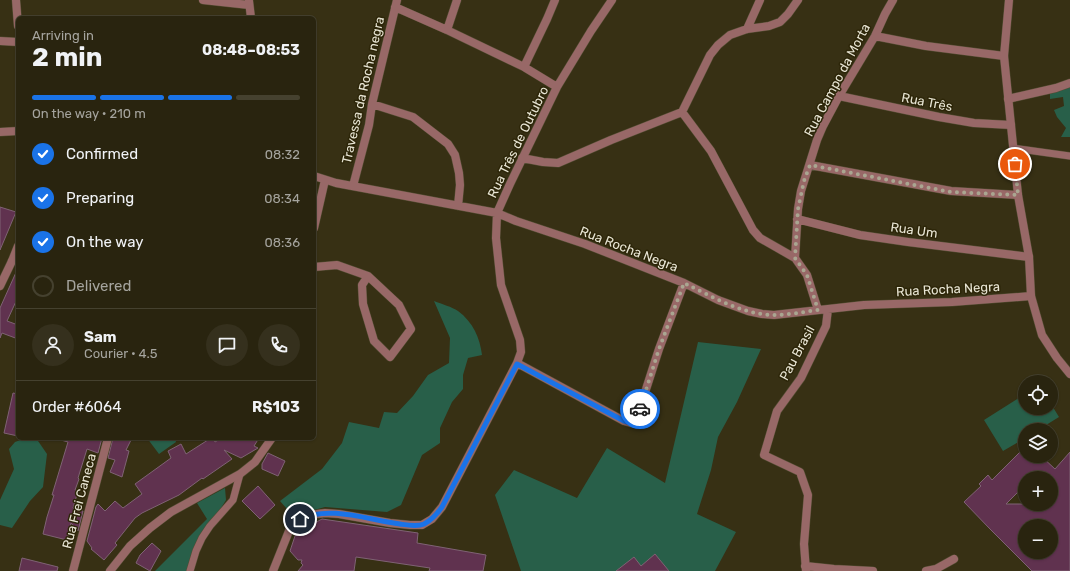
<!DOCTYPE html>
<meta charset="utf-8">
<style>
:root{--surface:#29240f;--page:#35301d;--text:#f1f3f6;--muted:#a5a49e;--line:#45412f;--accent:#1a73e8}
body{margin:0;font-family:Rubik,sans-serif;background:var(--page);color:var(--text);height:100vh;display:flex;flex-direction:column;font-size:15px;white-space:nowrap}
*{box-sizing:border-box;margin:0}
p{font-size:13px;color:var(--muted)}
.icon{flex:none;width:22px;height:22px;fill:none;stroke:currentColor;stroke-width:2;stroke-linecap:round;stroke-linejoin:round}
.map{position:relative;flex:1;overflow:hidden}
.drawer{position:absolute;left:16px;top:16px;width:300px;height:424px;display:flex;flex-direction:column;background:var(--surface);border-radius:6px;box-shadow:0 1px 3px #0004,0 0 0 1px var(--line)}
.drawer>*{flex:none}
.fabs{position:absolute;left:1018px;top:375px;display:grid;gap:8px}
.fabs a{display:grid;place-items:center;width:40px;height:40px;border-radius:50%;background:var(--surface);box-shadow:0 1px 3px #0004,0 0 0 1px var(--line);font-size:20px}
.pin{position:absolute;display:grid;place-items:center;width:34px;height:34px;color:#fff;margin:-17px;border:2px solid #fff;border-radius:50%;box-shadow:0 1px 4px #0007}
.courier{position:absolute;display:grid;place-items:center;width:40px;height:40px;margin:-20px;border:3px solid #1a73e8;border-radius:50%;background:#fff;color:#222;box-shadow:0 1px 5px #0007}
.overview em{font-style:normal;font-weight:700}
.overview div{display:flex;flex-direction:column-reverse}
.overview{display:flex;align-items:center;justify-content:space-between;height:68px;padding:0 16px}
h1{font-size:26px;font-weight:700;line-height:30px}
.bar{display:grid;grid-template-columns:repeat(4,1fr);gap:6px 4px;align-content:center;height:48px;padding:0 16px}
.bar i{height:5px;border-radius:3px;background:var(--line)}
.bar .on{background:var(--accent)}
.bar p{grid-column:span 4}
.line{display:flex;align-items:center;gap:10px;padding:0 16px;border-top:1px solid var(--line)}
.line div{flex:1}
.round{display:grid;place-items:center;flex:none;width:42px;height:42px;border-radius:21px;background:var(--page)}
ol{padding:0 16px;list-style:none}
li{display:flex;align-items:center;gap:12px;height:44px}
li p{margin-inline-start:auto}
li .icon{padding:4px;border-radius:50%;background:var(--accent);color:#fff;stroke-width:4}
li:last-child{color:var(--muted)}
li i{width:22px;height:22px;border:2px solid var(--line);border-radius:50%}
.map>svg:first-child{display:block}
</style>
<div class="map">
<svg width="1070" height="571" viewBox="0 0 1070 571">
<rect width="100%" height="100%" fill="#373014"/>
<path fill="#285f49" d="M1069,86L1070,87V137H1061L1066,128L1057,117L1054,110L1064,106L1063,97L1050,99V92Z
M434,301C442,304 452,307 458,311C473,322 480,338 482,355L468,358L463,375V389L452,402L440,428V443L422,455L401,505L387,512L325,507L293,516L280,501L322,469L342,443L349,422L379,428L384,412L397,413L413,396L428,375L449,363L450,338Z
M698,342L761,349L737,402L718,437L711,470L697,514L736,532L715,571H521L495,495L514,470L577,498L607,448L665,483Z
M1025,394V408H1051V404L1059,417L1038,430H1025V438L1003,451L984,420Z
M26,438H36L47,454L43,487L30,501L12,528L0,525V500L14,469L9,449L15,442Z
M147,438H175L176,442L159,454Z
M225,488L226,500L192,555L188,571H155L207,519L197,503Z"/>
<path fill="#60324f" stroke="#7f6274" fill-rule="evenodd" d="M0,207L16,212L0,250Z
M18,268V297L7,321L18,325V339L2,333L0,338V308Z
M13,393L18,394V436L4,433Z
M61,438H102L98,453L87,449L78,478L79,479L75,490L78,491L73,508L83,511L78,531L71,523L67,540L43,534L47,517L54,495H52L68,442L61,440Z
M113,438H132L126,450L129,451L122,477L110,472L115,460L108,458Z
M211,438H213L215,442L222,438H259L254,446L258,448L241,458L224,450L232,459L203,479L202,478L179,495L142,513L135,518L115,543L117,545L104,560L91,549L92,548L87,541L96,507L98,504L105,511L115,501L123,508L142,494L135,484L171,458L168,451L181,444L186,454Z
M1025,447V456H1041L1055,469L1070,452V571H1032L990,529L964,502L981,486L979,484L988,475L992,480ZM1025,478H1051V504H1006L1025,485ZM1025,526H1051V531L1059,539L1051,546V552H1025Z
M268,453L285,461L278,476L262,469V464Z
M258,486L275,505L260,519L242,501Z
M322,519L418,533L417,543L486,555L483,571H429L430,568L356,557L354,571H298L303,565L301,563L302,560H298L290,551L296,533Z
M152,543L161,551L150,571L136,563L140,555Z
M655,554L669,571H616L634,557L641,566Z
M22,558L58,567L57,571H19Z"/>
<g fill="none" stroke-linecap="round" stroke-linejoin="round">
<g stroke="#534d33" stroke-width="8">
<path id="service" d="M1013,148L1070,156
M190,571L196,551L202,538L210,526L233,500L240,474"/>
</g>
<g stroke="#534d33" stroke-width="9">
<path id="minor" d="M16,0L18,26
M203,0L249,5
M249,1L251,18
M395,7L447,30L524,67L557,87
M747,29L760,0
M447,30L457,0
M875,36L926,46L1004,56
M0,41L18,42
M524,67L547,19L555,0
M839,96L939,117L974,123L1011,125
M1008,99L1056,88L1070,83
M372,104L413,117L448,144L455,155L459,173L460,185L458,206
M682,112L710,55L718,45L730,35L747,29L769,26L780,22L788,14L798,0
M0,132L18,131
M522,158L543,162L558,163L611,140L682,112L711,151L753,230L760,238L795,258
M810,165L951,191L1018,195
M314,176L336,183L497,213L516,221L585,244L684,283L718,300L748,311L762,314L774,315L864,305L952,302L1031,296
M353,186L369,125L372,104L397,0
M797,219L860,235L908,242L1029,257
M314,228L325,180
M12,261L18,246
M314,267L337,265L368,276L399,305L411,329L390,357L374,341L363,304L362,285L368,276
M818,310L807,275L795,258L798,209L801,191L817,140L823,126L839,96L875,36L885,14L893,0
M517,363L624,421L631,423L634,422L639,411L659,349L684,283
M805,566L834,569L873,571
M110,571L130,546L150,528L171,512L240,474L255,462L272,438
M273,571L291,526L300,519L309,515L325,513L339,514L390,523L410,525H422L432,519L442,507L517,363L521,352L520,340L501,285L496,238L497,213L510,184L557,87L591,31L612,0
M806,571L804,544L808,495L800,472L764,455L777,411L801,378L826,326L828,309
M926,571L936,569L954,559"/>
</g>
<g stroke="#534d33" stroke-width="9">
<path id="tertiary" d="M1009,0L1004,56L1018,195L1029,257L1031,296L1042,335L1057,358L1070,374
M0,286L12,261L18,257
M73,571L108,438"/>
</g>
<use href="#service" stroke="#986867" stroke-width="7"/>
<use href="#minor" stroke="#986867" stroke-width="8"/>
<use href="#tertiary" stroke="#986867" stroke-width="8"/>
</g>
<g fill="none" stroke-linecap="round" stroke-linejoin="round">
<path stroke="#aaa691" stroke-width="4" stroke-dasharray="0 7.2" d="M640,409L659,349L684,283C711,296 743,315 774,315C788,315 803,312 818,310L807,275L795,258L798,209L804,181L810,165L951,192L1018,195L1015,164"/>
<path stroke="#1a73e8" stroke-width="5" d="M300,519C330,505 368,520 400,524C407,525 417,527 424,524C432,520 437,514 442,507L517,364L624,421L631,423L634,422L640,409"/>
</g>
<g text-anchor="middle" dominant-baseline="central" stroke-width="3" stroke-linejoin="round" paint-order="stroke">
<g font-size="13" fill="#e8e5d4" stroke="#2d2609">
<text transform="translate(837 80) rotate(-62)">Rua Campo da Morta</text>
<text transform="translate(363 90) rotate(-77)">Travessa da Rocha negra</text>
<text transform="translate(927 102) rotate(11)">Rua Três</text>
<text transform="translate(518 142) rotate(-64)">Rua Três de Outubro</text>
<text transform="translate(914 230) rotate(8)">Rua Um</text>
<text transform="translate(629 249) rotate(21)">Rua Rocha Negra</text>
<text transform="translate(948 289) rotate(-3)">Rua Rocha Negra</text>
<text transform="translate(797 353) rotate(-62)">Pau Brasil</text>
<text transform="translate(79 501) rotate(-75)">Rua Frei Caneca</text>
</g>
</g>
</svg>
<div class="fabs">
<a><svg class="icon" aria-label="locate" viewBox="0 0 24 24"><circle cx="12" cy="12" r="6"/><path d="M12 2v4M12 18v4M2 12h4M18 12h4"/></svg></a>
<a><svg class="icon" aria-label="layers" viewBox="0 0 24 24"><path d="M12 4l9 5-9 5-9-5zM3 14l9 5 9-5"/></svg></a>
<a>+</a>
<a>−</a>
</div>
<div class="pin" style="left:1015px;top:164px;background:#ea580c"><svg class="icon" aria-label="bag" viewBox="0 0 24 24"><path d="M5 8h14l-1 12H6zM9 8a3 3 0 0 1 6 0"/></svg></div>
<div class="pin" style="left:300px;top:519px;background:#1f2937"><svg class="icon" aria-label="home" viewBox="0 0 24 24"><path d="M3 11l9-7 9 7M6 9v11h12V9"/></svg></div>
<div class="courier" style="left:640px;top:409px"><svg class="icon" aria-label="car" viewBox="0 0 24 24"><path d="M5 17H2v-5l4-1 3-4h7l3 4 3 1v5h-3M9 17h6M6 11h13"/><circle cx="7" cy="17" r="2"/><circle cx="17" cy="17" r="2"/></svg></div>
<section class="drawer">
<div class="overview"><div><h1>2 min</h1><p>Arriving in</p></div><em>08:48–08:53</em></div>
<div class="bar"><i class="on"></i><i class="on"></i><i class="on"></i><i></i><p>On the way · 210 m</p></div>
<ol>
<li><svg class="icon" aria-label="check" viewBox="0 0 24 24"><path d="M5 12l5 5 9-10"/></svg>Confirmed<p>08:32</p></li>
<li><svg class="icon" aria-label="check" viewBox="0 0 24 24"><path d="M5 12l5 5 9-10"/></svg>Preparing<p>08:34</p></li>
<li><svg class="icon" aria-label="check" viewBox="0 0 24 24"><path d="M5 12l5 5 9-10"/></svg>On the way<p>08:36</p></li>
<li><i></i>Delivered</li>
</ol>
<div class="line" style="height:72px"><a class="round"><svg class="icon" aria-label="person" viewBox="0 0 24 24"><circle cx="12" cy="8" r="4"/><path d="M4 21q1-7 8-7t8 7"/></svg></a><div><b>Sam</b><p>Courier · 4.5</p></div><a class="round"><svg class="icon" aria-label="chat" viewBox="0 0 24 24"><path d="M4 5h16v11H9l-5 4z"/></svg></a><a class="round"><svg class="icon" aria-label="phone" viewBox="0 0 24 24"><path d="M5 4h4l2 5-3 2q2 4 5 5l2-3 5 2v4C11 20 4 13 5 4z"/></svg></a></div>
<div class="line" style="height:52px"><div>Order #6064</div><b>R$103</b></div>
</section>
</div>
